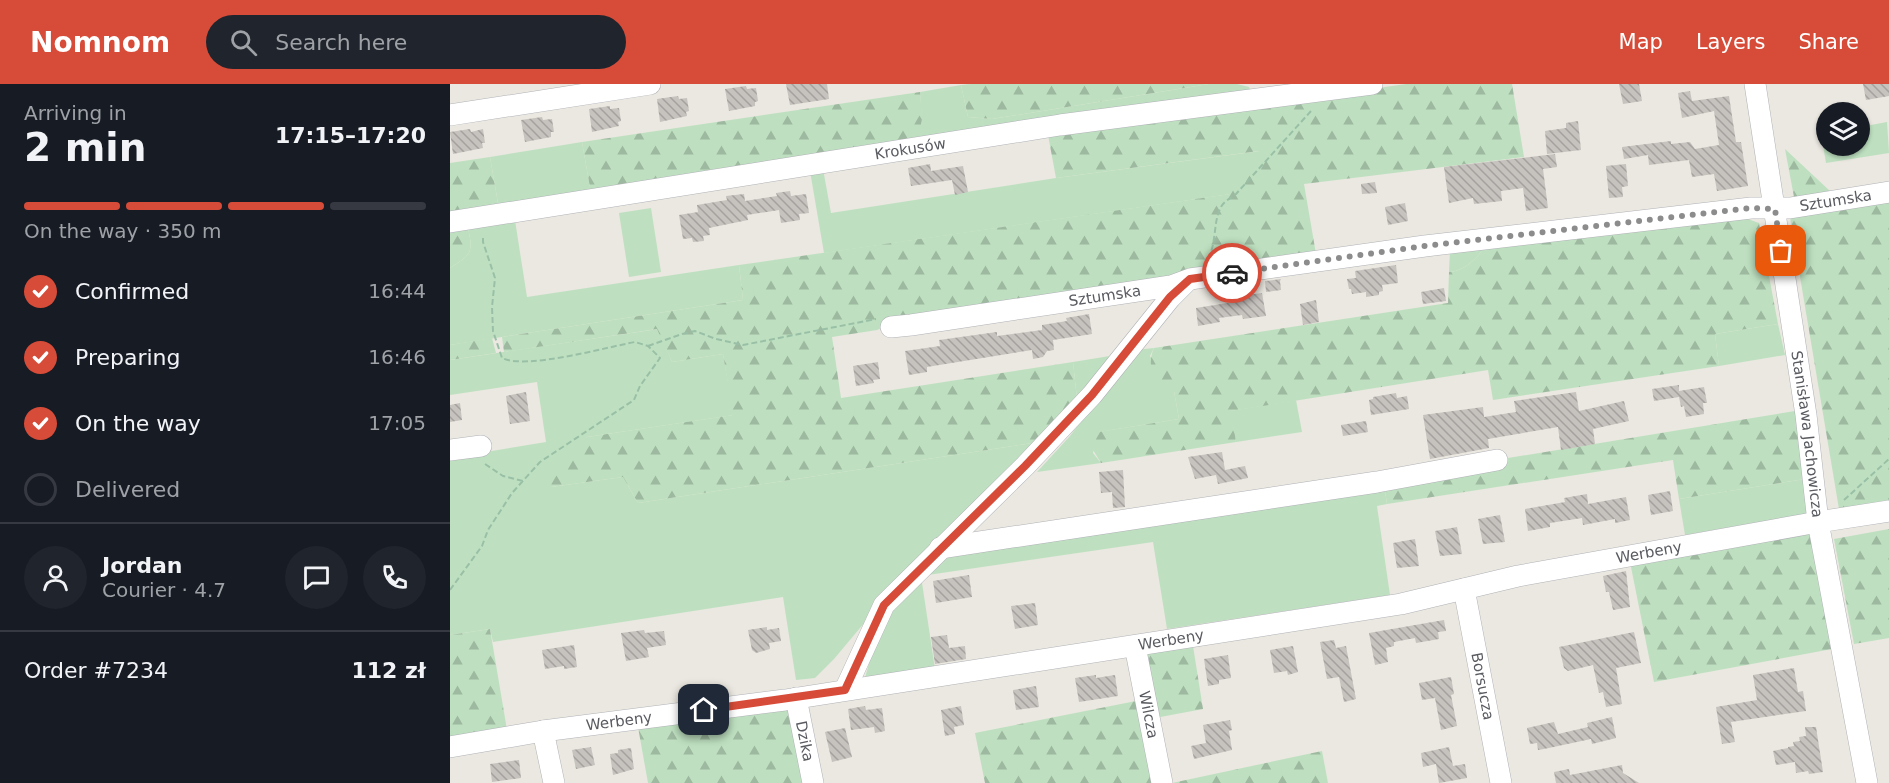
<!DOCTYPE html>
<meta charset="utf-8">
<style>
:root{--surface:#171b24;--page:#20242c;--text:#f1f3f6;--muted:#9ea1a6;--line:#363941;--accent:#d74c39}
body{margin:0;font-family:"DejaVu Sans",sans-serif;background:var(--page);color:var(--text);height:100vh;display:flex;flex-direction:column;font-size:22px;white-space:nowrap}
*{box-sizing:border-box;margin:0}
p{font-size:20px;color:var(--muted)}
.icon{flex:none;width:33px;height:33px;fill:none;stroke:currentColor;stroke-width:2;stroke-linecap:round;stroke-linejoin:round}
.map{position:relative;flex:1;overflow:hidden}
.drawer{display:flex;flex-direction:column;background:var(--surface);width:450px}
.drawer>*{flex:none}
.buttons{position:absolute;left:1366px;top:18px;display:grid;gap:12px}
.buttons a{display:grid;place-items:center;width:54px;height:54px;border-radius:50%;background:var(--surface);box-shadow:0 2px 4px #0004;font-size:30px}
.pin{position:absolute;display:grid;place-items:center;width:51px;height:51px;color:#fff;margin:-26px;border-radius:12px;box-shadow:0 3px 9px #0006}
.courier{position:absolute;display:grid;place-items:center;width:60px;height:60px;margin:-30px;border:4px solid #d74c39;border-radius:50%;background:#fff;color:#222;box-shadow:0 2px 8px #0007}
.overview em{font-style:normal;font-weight:700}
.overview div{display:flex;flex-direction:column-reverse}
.overview{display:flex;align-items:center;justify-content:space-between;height:102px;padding:0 24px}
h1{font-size:39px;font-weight:700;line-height:45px}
.bar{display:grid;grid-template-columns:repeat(4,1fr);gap:9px 6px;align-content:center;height:72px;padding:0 24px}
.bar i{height:8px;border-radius:4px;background:var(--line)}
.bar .on{background:var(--accent)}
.bar p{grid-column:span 4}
.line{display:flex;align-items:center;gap:15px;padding:0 24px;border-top:2px solid var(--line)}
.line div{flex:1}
.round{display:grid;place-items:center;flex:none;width:63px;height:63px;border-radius:32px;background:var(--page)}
ol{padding:0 24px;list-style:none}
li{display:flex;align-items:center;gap:18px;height:66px}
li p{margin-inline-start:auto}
li .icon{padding:6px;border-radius:50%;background:var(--accent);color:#fff;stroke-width:4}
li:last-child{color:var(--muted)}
li i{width:33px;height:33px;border:3px solid var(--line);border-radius:50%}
header{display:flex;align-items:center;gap:36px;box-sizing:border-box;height:84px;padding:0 30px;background:var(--accent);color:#fff}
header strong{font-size:28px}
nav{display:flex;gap:33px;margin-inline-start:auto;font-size:21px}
.search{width:420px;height:54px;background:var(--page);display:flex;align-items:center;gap:15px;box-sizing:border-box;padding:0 21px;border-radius:33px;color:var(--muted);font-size:22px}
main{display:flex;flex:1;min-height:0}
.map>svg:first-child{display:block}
</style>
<header>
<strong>Nomnom</strong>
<div class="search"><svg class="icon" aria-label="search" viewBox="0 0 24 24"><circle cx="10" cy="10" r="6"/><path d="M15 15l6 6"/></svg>Search here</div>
<nav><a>Map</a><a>Layers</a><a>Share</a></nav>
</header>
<main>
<section class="drawer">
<div class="overview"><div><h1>2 min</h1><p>Arriving in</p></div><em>17:15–17:20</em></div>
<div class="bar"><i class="on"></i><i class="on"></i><i class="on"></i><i></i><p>On the way · 350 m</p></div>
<ol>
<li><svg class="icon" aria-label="check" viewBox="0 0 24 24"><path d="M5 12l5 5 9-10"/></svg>Confirmed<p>16:44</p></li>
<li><svg class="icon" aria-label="check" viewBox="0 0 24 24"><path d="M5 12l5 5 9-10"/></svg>Preparing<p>16:46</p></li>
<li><svg class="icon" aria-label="check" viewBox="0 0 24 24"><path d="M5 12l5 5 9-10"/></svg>On the way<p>17:05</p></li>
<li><i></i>Delivered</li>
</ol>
<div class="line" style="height:108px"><a class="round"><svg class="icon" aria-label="person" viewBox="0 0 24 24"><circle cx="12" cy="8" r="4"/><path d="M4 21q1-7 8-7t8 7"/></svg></a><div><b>Jordan</b><p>Courier · 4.7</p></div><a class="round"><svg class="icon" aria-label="chat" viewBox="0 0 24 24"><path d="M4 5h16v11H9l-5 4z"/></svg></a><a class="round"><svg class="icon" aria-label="phone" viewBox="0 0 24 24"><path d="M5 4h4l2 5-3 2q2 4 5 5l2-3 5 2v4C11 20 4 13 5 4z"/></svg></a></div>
<div class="line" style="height:78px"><div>Order #7234</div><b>112 zł</b></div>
</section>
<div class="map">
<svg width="1439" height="699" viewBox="0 0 1439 699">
<defs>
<pattern id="forest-firs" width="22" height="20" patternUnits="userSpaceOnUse" patternTransform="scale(1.5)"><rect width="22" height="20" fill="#bee0c0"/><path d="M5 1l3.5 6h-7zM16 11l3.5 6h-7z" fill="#9db99f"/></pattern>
<pattern id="building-back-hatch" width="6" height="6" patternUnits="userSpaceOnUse" patternTransform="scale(1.5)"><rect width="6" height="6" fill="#c6c2be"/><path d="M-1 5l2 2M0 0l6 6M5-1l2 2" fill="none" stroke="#a4a19e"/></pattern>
</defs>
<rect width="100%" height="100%" fill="#eae8e0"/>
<path fill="#bee0c0" d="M759,0H787L799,3L803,11L457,61L472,39L470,8L511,1L518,33L542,35Z
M1437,38L1439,69L1376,79L1371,49L1377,48V62H1410V43Z
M132,58L141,109L49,125L40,73Z
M810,67L781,110L374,169L360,87L373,85L381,129L606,94Z
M201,124L211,188L179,193L169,129Z
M64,130L77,213L289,181L293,216L0,261V184C26,168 22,166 17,138Z
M1036,162C1027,174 1015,187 999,188L1000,167Z
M1328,240L1335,271L1269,282L1265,250Z
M208,245L222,278L273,270L284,331L137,353L101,403L173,393L188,419L589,358L422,522L415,538L384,575L365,594L346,596L333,513L43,558L40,545L0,551V374L96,358L87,298L0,311V276Z
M704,264L700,272L724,307L729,335L649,348L643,369L651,379L587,388L620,352L685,266Z
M666,271L627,315L623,278Z
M846,316L852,348L786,358L780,327Z
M1355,395L1360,429L1235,451L1229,415Z
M935,407L937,420L927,422L940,511L717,545L703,458L471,492L485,585L415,594L426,554L446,513L503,465Z"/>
<path fill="url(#forest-firs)" d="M520,0H759L542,35L518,33L511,1Z
M956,0H1062L1074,73L854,100L866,170L716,198L452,236L427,246L382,253L391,314L623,278L627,315L589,358L188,419L173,393L101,403L97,399L95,389L103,377L137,353L283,331L273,270L222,278L207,245L54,268L52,253L293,216L289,181L780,110L809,67L606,94L598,51Z
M470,8C472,34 477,42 457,61L141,109L132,58Z
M1335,65L1380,107L1344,113Z
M40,73L49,125L0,132V79Z
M1439,116V418L1389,425L1340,133Z
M1289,132L1309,139L1328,240L1265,250L1269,282L1043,316L1038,286L781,327L786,358L651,379L640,361L648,348L729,335L724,307L715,308C702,299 697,279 704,264L998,219L999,188C1015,187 1027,174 1036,162Z
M17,138C22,166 26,168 0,184V140Z
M42,254L46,269L0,276V261Z
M1345,327L1355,395L1229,415L1223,376L937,420L935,407L1052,375Z
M1360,444L1382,565L1204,598L1180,478Z
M1439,445V554L1404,560L1384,455Z
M40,545L57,646L0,656V551Z
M743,562L753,625L705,634L691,570Z
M686,617L702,699H535L525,649Z
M340,620L356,699H198L188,643Z
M872,667L878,699H722Z"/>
<path fill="url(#building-back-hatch)" d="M336,0H377L379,15L340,21Z
M1169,0H1189L1192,17L1173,20Z
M1413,0H1439V12L1416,16Z
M296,2L297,5L306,4L308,17L305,18V22L279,27L275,5Z
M1240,7L1242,17L1279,12L1286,58H1291L1298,102L1267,107L1264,90L1242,93L1239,76L1199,81L1198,71L1174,75L1172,63L1221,57V60L1240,58L1245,65L1269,61L1264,27L1232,34L1228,9Z
M228,12L229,15L237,14L239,27L236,28L237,32L210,38L207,15Z
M160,22V25L169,24L171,37L168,38L169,42L142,48L139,25Z
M92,33L93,36L102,35L104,48H101V53L75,58L71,36Z
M1128,37L1131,66L1097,70L1095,47L1116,44V39Z
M20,45L21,48L33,45L35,59H32L33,64L3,70L0,48Z
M1105,70L1107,83L1093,85L1098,124L1076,127L1073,104L1051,107L1052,117L1024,120L1023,114L999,119L994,83Z
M480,80L481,87L513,82L518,108L505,111L502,96L461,102L458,84Z
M1176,80L1178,102L1172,103L1173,113L1159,114L1156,82Z
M925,98L927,109L912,110L911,100Z
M340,107L341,112L356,110L359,129L349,130L350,136L331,139L329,126L297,131L298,136L259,144L260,151L253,152L254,157L243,158L242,154L233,155L229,131L248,128L247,121L277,116L276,112L294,110L295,117L327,112L326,109Z
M955,119L958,137L938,141L935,123Z
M946,181L948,199L932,201L933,207L929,208V211L916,213V208L902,210L901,205H899L897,195L906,194L905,187Z
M831,195L830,197L831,206L816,208L815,197Z
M994,204L996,217L973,220L971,208Z
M812,209L816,232L793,235L792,231L769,234L770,238L748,242L746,224L790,217V212Z
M866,216L869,238L853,241L850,220Z
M639,230L642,250L603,256L604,266L597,267L593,273L583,275L582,266L477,283V288L459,291L455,267L490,262L489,256L547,248V252L592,246V241L617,237L616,234Z
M428,278L430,295L423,296L424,299L406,302L403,282Z
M1229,301V307L1254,303L1257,319H1253L1254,330L1236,333L1234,322L1231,323L1229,313L1204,317L1202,305Z
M76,308L80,337L60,340L56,312Z
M1126,308L1129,327L1174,317L1179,337L1143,345L1145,360L1111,366L1108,343L1038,355L1039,364L980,375L973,331L1033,323L1034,333L1066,328L1064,317Z
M946,309L947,314L957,312L959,325L921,331L919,316L923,315V313Z
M10,319L12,336L0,338V321Z
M916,337L918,348L893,352L891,341Z
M772,368L775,386L795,382L798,394L768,400L766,391L745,395L738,373Z
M673,386L675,423L663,424L662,408L651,409L649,388Z
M1220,407L1223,427L1201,431L1198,411Z
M1137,410L1138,420L1176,413L1180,436L1165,439V435L1133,441L1132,434L1100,439V443L1078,447L1075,425L1115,418L1114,414Z
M1050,431L1055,458L1033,460L1028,435Z
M1007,443L1012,470L990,472L985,447Z
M965,455L969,482L947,484L943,459Z
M1176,487L1180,523L1163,526L1159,508H1156L1153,492Z
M519,491L522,513L486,519L483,497Z
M585,519L588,541L565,545L561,522Z
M994,536L996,547L988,548L989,555L966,559L965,554L944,558V562L936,564L938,578L925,581L919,549Z
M317,543V546L329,544L331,557L319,559L320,565L306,569L302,566L298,546Z
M194,546L195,549L214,547L216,561L197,564L199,573L176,577L171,549Z
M1184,548L1191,579L1166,584L1172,620L1156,623L1153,608L1149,609L1143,581L1118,587L1114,584L1109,563Z
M497,551L499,564L515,562L516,575L485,580L481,553Z
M884,556L886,564L896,562L906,615L894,618L889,593L877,595L870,558Z
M124,561L127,583L114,585V582L95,585L92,566Z
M843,562L848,588L838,591L837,587L824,589L820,566Z
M778,571L781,594L769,596V600L758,602L754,575Z
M1344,584L1348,608L1353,607L1356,627L1281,638L1285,658L1272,660L1266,623L1307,616L1303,591Z
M646,591V594L665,591L668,612L629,618L625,594Z
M1001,593L1004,610L1001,611L1007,642L991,646L985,614L972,616L969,599Z
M586,602L589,623L566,626L563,606Z
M415,622L416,626L432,624L435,647L425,649L424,643L401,646L398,625Z
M511,622L514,641L504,643L505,650L495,652L491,626Z
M1162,633L1166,654L1142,660L1141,655L1094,665L1088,666L1087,659L1080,660L1077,644L1104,638L1108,650L1138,643L1137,639Z
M780,636L782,646L779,647L782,666L744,675L741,662L756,659L753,641Z
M1355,643H1366L1373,688L1359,690L1358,687L1346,689L1345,678L1326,681L1323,667L1338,664V663L1344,662L1343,658L1350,657L1349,653L1356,652Z
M395,644L402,673L382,678L375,648Z
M141,663L145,681L126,685L122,666Z
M999,663L1003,682L1015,680L1017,694L989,699L986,680L973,683L971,669Z
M181,664L184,685L163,691L160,670L168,669V666Z
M69,676L71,694L42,698L40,680Z
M1172,681L1173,689L1189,699H1106L1104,688L1119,685L1120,691Z"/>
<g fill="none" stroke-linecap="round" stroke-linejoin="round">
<g stroke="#b1b2b7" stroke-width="22">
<g id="minor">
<path id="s1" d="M1305,0L1356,331L1368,438L1417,699"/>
<path d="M0,31L200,0"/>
<path id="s2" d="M0,138L610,41L922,0"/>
<path id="s3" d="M441,243L461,241L721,202L740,195L975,162L1301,124H1340L1439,108"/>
<path d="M0,366L31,362"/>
<path d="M490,464L927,398L1047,376"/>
<path id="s4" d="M1014,505L1051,699"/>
<path id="s5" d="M685,562L712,699"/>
<path d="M395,606L434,521L575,382L642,311L720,214L737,197"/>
<path id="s6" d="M346,614L363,699"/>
<path d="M93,647L104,699"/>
<path id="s7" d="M0,663L93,647L335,616L951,520L1068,492L1368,438L1439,427"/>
</g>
</g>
<path stroke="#99c0a6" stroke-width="2" stroke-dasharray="6 3" stroke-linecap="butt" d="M758,175C767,158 763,137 771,123C774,117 781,114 786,110L861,27
M198,262L232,250L245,247L266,255L293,261L426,235
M35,380L53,392L73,397
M1394,416L1439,375
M0,506L32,462L38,446L62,409L90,378L184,316L190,302L210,274L198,262L185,258C157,263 76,286 52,274L43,247L42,223L45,194L33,158V151"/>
<use href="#minor" stroke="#fff" stroke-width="21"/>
</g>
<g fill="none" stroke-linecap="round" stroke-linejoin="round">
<path stroke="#8c8c8d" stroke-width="6" stroke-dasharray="0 10.8" d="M782,189L975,162L1301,124L1325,125L1331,167"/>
<path stroke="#d74c39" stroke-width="8" d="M254,626L395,606L434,521L575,382L642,311L720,213L740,195L782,189"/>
</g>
<g text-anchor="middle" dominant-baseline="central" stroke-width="4.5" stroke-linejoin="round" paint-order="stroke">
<g font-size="15" fill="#595b60" stroke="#fff">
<text stroke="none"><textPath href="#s2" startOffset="466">Krokusów</textPath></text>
<text stroke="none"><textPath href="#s3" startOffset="954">Sztumska</textPath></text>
<text stroke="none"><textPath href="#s3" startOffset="216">Sztumska</textPath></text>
<text stroke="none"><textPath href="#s1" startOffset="354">Stanisława Jachowicza</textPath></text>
<text stroke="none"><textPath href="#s7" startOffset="1215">Werbeny</textPath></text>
<text stroke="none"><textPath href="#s7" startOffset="729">Werbeny</textPath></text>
<text stroke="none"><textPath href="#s4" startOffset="99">Borsucza</textPath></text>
<text stroke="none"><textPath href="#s5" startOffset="70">Wilcza</textPath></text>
<text stroke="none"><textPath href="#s7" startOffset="171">Werbeny</textPath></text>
<text stroke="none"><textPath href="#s6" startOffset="44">Dzika</textPath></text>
</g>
</g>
</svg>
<div class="buttons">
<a><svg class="icon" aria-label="layers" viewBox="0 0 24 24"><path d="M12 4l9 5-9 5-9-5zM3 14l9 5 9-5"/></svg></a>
</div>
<div class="pin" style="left:1331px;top:167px;background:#ea580c"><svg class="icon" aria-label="bag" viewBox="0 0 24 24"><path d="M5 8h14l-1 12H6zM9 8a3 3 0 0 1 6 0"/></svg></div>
<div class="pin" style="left:254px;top:626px;background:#1f2937"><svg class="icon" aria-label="home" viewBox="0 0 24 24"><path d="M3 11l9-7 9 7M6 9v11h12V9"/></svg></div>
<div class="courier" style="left:782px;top:189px"><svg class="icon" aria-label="car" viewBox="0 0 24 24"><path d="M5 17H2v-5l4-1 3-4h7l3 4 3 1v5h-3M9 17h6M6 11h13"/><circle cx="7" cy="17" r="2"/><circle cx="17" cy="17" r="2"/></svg></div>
</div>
</main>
